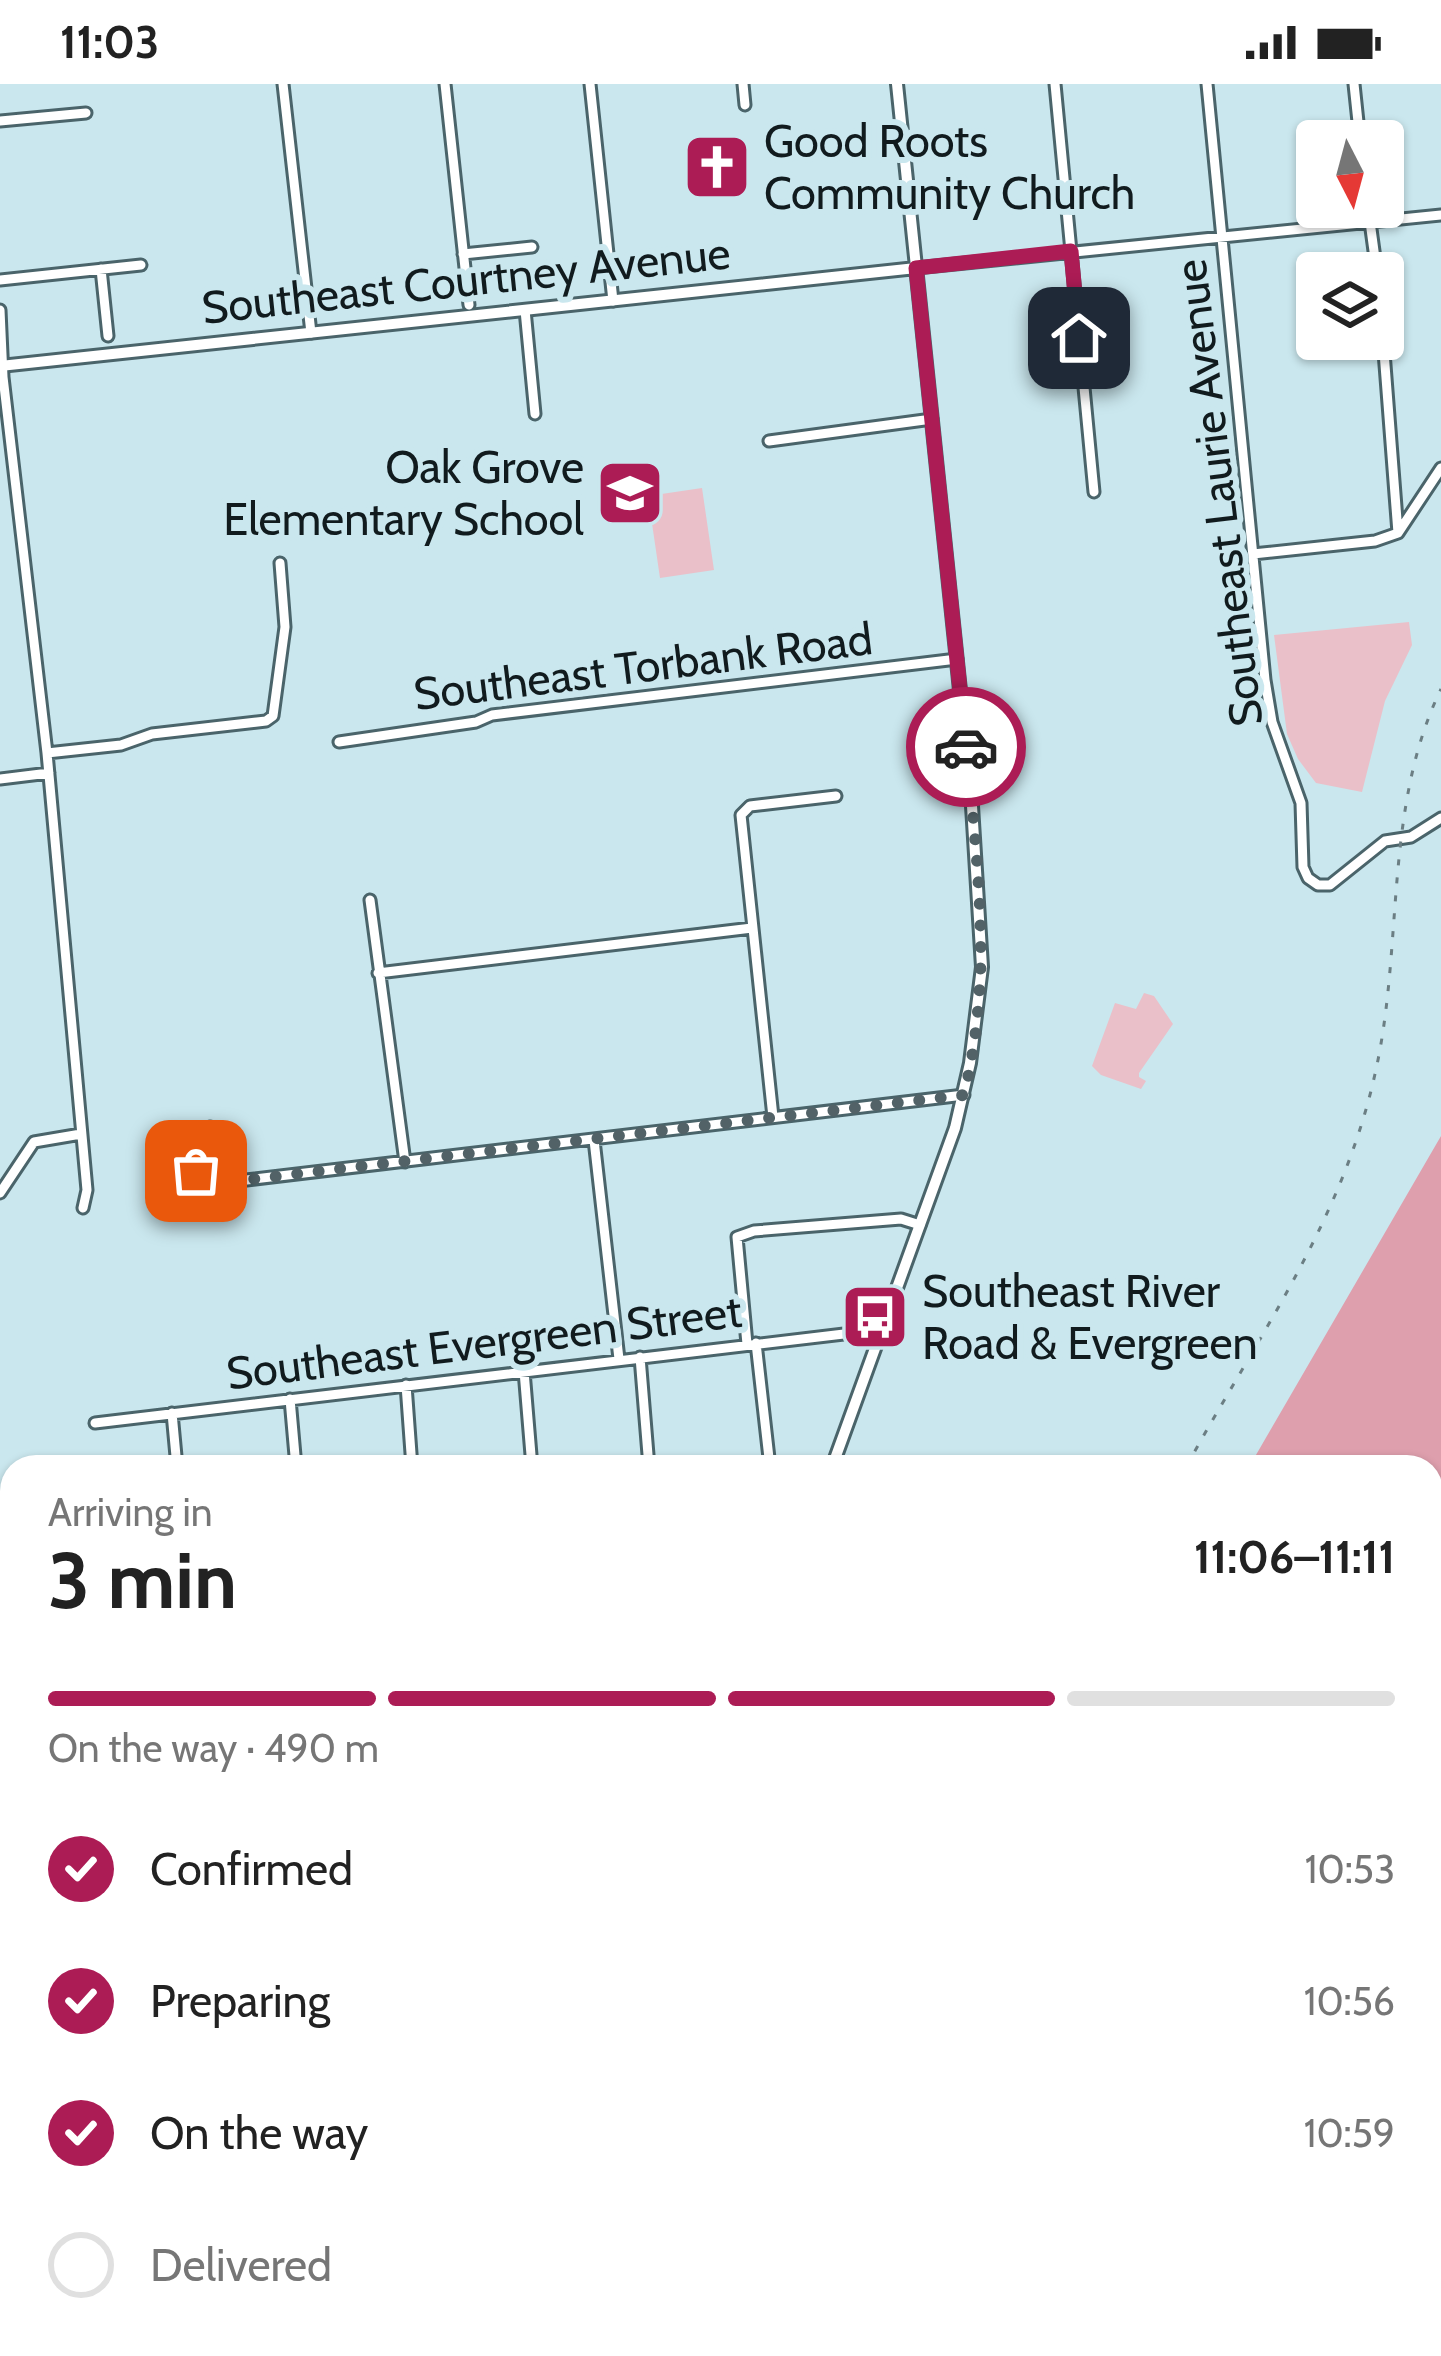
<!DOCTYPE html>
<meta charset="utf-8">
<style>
:root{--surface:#fff;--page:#f6f6f6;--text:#222;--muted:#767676;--line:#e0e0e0;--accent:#ac1c55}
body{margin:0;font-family:Cabin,sans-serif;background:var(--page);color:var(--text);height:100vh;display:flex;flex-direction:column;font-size:45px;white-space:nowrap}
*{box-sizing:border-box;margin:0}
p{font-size:39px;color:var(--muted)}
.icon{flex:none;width:66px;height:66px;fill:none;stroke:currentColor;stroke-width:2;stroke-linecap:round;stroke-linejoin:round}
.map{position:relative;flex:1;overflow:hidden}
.side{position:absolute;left:0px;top:1371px;width:1443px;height:903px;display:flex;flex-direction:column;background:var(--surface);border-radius:36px 36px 0 0;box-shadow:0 3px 9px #0004}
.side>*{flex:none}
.needle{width:78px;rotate:174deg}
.fabs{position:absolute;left:1296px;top:36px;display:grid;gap:24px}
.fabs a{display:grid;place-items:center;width:108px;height:108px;border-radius:12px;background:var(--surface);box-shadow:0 3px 9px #0004;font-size:60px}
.pin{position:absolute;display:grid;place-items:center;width:102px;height:102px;color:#fff;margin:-51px;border-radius:24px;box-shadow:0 6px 18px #0006}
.courier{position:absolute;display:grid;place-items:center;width:120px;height:120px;margin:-60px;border:9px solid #ac1c55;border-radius:50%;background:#fff;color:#222;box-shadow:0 3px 15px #0007}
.headline em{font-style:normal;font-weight:700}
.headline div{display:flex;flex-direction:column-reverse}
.headline{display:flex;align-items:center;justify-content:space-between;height:204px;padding:0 48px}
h1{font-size:78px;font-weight:700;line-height:90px}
.bar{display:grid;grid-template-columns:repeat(4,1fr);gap:18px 12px;align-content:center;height:144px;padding:0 48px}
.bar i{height:15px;border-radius:9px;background:var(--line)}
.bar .active{background:var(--accent)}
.bar p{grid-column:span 4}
ol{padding:0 48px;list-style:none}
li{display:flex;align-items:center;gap:36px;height:132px}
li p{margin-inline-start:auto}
li .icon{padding:12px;border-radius:50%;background:var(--accent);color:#fff;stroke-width:4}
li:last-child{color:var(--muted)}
li i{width:66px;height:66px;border:6px solid var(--line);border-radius:50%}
.status{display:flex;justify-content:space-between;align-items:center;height:84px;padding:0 60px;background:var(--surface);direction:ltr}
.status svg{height:33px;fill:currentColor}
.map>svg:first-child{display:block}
</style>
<div class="status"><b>11:03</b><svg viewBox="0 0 49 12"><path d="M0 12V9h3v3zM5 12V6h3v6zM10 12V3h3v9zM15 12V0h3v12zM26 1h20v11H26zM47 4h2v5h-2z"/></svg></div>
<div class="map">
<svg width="1441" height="2272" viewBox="0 0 1441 2272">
<rect width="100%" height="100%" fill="#cae7ee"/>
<path fill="#eac0c9" d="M702,404L714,486L660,494L648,412Z
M1409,538L1412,561L1385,617L1362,708L1316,699L1298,675L1287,650L1274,551Z
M1144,909L1154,912L1173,940L1139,989V993L1146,997L1141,1005L1101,991L1092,982L1115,919L1136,925Z
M1431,2130L1441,2149V2272H1324L1325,2262H1431Z"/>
<path fill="#de9fad" d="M1441,1052V2149L1431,2130V1383H1249Z"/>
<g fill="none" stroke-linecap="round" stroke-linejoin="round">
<g stroke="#4a646a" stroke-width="15">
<path id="minor" d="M283,0L311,249
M445,0L469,221
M590,0L613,217
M743,0L745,21
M1055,0L1094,408
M1207,0L1265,596L1272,638L1301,719L1303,783L1308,794L1318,801H1330L1385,757L1411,753L1441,734
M1354,0L1360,57
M0,37L86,29
M1368,123L1377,189
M463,170L532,163
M916,184L1441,131
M101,185L108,252
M0,196L141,181
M0,226L3,293L47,669L87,1106L83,1124
M525,226L535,330
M1383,255L1398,449
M769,357L932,335
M1398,449L1441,384
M1253,470L1375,457L1398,449
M339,658L476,638L492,631L957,575
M47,669L121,661L152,650L266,637L273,632L285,543L280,479
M0,695L49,689
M370,816L405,1078
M378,889L752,844
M773,1033L741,731L750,722L836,712
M210,1043L196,1090L201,1097L221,1099L964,1011
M594,1056L619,1275
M0,1109L34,1058L81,1050
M756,1259L770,1383
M747,1260L737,1153L754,1147L901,1135L920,1141
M640,1273L649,1383
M524,1287L532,1383
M406,1301L412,1383
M290,1315L296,1383
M172,1329L177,1383
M95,1339L869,1247L881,1251
M0,2031L12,2090
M0,2259L17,2262
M729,2262L730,2272
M963,2262L964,2272"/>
</g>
<g stroke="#4a646a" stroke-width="16">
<path id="tertiary" d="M0,282L916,184
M832,1383L955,1044L970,979L982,883L972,722L897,0
M0,1559L12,1557
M492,2262L493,2272
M607,2262L608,2272"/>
</g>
<g stroke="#287787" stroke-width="20">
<path id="primary" d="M0,2186L12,2191
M0,2202L12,2217
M61,2262L70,2272"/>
</g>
<use href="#minor" stroke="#fff" stroke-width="9"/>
<use href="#tertiary" stroke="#fff" stroke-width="10"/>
<use href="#primary" stroke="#85cbd9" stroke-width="14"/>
<path stroke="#6b7e83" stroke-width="3" d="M0,2131L12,2149
M104,2262L114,2272"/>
<path stroke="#6b7e83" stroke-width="3" stroke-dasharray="6 12" stroke-linecap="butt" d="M1186,1383C1258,1252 1342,1138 1375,990C1404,863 1383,724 1441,605
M875,2272L877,2262"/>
</g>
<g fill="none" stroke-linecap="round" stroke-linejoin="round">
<path stroke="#526267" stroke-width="12" stroke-dasharray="0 21.6" d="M196,1087L201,1097L220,1099L964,1011C993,895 978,780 966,663"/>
<path stroke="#ac1c55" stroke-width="15" d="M966,663L916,184L1071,167L1079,254"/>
</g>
<defs>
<g id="church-square" transform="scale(3.45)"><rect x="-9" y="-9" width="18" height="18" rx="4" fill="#ac1c55" stroke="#cae7ee"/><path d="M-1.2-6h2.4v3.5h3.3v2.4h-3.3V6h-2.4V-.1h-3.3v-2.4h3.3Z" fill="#fff"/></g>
<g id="school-square" transform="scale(3.45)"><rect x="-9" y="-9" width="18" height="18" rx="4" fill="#ac1c55" stroke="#cae7ee"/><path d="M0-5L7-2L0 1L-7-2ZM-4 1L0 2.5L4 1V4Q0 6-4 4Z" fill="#fff"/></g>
<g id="bus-square" transform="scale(3.45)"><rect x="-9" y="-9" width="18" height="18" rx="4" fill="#ac1c55" stroke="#cae7ee"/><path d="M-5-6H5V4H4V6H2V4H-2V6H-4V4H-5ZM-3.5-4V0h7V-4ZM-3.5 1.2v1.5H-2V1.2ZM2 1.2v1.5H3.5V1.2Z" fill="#fff"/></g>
</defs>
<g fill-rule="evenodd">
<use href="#church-square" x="717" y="83"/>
<use href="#school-square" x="630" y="409"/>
<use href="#bus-square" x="875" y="1233"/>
</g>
<g text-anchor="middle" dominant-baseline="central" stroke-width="12" stroke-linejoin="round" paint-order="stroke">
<g font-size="45" fill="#111b1e" stroke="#cae7ee" text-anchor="start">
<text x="764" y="57">Good Roots<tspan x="764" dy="52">Community Church</tspan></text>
<text x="584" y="383" text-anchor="end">Oak Grove<tspan x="584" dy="52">Elementary School</tspan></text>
<text x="922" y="1207">Southeast River<tspan x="922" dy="52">Road &amp; Evergreen</tspan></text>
</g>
<g font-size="45" fill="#111b1e" stroke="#cae7ee">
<text transform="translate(466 196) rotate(-6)">Southeast Courtney Avenue</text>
<text transform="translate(1218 409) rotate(-97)">Southeast Laurie Avenue</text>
<text transform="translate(643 582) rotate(-7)">Southeast Torbank Road</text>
<text transform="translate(484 1258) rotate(-7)">Southeast Evergreen Street</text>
</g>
</g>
</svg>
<div class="fabs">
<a><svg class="needle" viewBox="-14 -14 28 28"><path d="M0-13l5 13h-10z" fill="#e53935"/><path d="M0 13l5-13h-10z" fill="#767676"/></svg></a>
<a><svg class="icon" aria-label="layers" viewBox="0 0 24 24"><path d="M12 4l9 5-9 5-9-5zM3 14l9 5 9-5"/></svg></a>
</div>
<div class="pin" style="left:196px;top:1087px;background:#ea580c"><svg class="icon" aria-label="bag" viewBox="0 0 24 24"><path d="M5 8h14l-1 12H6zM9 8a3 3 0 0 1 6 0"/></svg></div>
<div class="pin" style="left:1079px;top:254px;background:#1f2937"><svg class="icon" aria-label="home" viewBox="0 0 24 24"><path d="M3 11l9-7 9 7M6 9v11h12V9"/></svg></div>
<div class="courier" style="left:966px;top:663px"><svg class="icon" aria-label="car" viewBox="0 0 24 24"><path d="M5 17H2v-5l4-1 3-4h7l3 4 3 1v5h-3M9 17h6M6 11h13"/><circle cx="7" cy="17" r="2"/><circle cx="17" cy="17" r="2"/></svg></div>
<section class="side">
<div class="headline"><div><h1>3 min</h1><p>Arriving in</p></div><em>11:06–11:11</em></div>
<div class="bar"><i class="active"></i><i class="active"></i><i class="active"></i><i></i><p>On the way · 490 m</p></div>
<ol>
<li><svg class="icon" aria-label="check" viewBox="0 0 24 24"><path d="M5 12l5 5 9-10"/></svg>Confirmed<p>10:53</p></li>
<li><svg class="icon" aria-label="check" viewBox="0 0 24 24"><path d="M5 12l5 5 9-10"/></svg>Preparing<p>10:56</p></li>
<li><svg class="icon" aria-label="check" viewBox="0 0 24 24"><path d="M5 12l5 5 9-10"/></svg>On the way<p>10:59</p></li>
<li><i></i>Delivered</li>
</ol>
</section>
</div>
